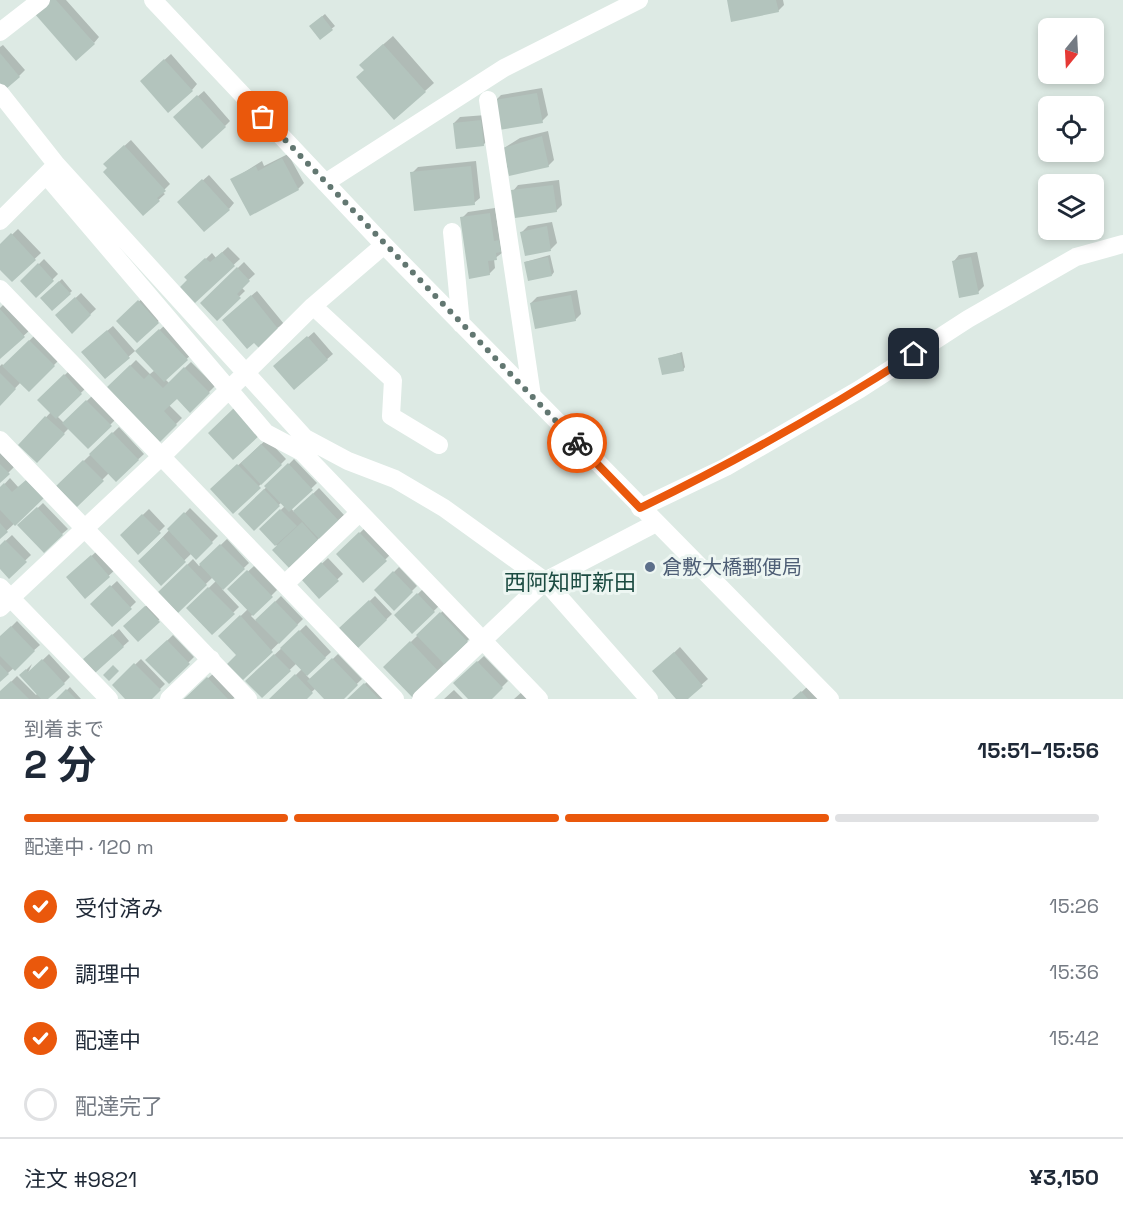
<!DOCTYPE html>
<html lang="ja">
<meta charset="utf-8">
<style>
:root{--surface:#fff;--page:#f6f6f7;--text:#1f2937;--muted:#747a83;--line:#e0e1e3;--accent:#ea580c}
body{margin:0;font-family:"Space Grotesk","Noto Sans JP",sans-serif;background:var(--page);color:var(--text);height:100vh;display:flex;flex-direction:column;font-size:22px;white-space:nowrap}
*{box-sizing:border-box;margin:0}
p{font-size:20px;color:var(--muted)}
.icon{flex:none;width:33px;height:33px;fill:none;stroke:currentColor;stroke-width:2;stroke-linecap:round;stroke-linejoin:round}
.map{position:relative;height:699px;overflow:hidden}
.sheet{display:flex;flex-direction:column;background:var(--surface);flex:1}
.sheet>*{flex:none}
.needle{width:39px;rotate:198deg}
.buttons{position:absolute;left:1038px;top:18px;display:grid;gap:12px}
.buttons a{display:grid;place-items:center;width:66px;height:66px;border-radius:9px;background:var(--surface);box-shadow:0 3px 9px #0003;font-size:30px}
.pin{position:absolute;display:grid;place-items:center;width:51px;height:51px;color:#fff;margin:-26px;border-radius:12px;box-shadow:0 3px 9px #0006}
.courier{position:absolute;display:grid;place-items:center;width:60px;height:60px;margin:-30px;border:4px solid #ea580c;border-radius:50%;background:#fff;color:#222;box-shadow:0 2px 8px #0007}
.overview em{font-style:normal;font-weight:700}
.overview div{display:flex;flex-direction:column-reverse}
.overview{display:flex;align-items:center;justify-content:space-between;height:102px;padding:0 24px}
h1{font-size:39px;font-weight:700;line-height:45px}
.bar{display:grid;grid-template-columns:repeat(4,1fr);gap:9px 6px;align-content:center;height:72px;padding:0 24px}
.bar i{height:8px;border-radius:4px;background:var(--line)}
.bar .selected{background:var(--accent)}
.bar p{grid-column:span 4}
.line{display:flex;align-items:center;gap:15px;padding:0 24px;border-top:2px solid var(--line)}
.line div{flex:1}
ol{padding:0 24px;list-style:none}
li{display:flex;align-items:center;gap:18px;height:66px}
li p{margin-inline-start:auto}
li .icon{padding:6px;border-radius:50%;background:var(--accent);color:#fff;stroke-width:4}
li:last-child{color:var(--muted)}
li i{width:33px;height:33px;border:3px solid var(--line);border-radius:50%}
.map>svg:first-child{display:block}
</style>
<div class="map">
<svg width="1123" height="699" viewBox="0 0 1123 699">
<rect width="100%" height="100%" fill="#ddeae4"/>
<path fill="#0003" d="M49,0H66L99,37L94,43Z
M728,0H783L784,5L778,11Z
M325,14L335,26L320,38L313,24Z
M393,36L434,83L425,91L366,70L370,56Z
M3,45L25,70L19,76L0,81V47Z
M171,54L197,84L192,90L148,75Z
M542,88L548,115L542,121L495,101L501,95Z
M204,91L230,121L225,126L181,111Z
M486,115L489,139L483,145L454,123L460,117Z
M548,131L554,160L548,166L504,148L520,138Z
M131,140L170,184L162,192L165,194L143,214L109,168L111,158Z
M288,154L304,183L298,189L232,180L262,161L264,166Z
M476,161L480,198L474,203L412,173L418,167Z
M209,175L234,203L229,209L184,197Z
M559,180L562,205L556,211L513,191L518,185Z
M495,208L502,253L494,259L495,268L489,274L462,218L468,212Z
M552,222L557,243L551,249L526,254L522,232L528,226Z
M18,229L41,253L12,280L0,268V246Z
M228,247L240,259L195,300L187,277L212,253L216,258Z
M977,252L984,286L978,292L954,261L959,255Z
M550,255L554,272L552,275L525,262Z
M44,259L58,274L36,296L22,281Z
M244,262L255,274L241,287L245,291L217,318L202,303Z
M62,279L72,291L53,309L42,298Z
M577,290L581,314L575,320L531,303L537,297Z
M257,291L284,324L255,341L229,315Z
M81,293L96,309L72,331L57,315Z
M145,296L164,316L137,341L118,321Z
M5,303L30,330L0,357V308Z
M165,325L192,354L165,379L169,383L191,362L215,386L190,411L177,397L169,405L182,418L160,440L109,387L136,360L150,374L155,370L137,351Z
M113,326L135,351L105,377L89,346Z
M314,332L333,354L294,388L281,361Z
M35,335L60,359L29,390L21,382L0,404V366L2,364L4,366Z
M682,352L685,367L683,370L660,359Z
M70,370L87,387L57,416L64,423L93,395L116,419L88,447L69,428L37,461L20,445L51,412L39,400Z
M119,427L144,454L116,480L109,473L77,505L58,486Z
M267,439L286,459L233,512L212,489Z
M0,453L14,467L0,481Z
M294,459L317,483L291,508L294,512L319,488L344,515L289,566L278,547L261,529L286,505L282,502L254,528L240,514Z
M10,478L19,488L48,492L0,537V489Z
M43,503L68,529L62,534L20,525Z
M190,508L218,536L196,558L192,553L161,583L140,561Z
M149,509L165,526L138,553L122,535Z
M366,527L391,554L363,581L338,554Z
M12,535L31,555L9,576L0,566V546Z
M227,539L249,563L222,589L239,607L212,633L188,608L216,581L213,577L178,611L160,592L193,559L199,566Z
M97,551L115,570L85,597L74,572Z
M328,558L343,574L320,596L304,580Z
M254,566L277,590L251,616L256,621L281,596L303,619L243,678L238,655L220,636L248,609L229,589Z
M399,567L417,586L394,609L376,590Z
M117,581L136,602L112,625L92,604Z
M424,588L440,605L412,632L396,615Z
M375,596L392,614L358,646L341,628Z
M151,601L164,615L138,640L125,626Z
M446,608L473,635L413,696L385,667Z
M17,621L40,645L0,680V638Z
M306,625L331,652L306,675L311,680L338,654L362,679L341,699H326L316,688L304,699H271L302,669L297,663L262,696L247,681Z
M119,629L129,641L95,671L91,654Z
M173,635L194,657L169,682L147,660Z
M680,647L708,679L685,699H678L660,666Z
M49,654L70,677L64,683L46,699H0V693L17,676L36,695L38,693L21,675L32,664L27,675Z
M484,656L508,681L490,699H470L455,683Z
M141,659L165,684L150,699H127L114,685Z
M214,673L236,696L233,699H184Z
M370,679L390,699H349Z
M70,687L81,699H58Z
M807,687L819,699H794Z
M454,690L463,699H444Z
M523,691L531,699H514Z"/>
<path fill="#b3c4bd" d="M48,0H56L95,44L76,61L34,13Z
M727,0H776L779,12L731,22Z
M322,16L333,30L320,40L309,26Z
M383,44L426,92L394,120L356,77L364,70L359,65Z
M0,53L20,77L6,89L0,83Z
M164,59L193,91L168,113L140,81Z
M537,93L543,123L499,130L494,100Z
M197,95L226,127L202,149L173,117Z
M481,120L484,146L456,149L453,123Z
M542,136L549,167L509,176L503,148Z
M124,145L166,191L157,198L160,201L143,216L103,172L107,168L103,164Z
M282,158L299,190L250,216L230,179L256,166L258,171Z
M471,166L475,205L414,211L410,172Z
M202,179L230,210L204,232L177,202Z
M553,185L557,212L515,218L511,190Z
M490,213L494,241L499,240L501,252L496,253L497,260L488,261L490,275L469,279L460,217Z
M547,226L551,251L525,256L520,232Z
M11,233L36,260L12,282L0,270V244Z
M222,252L235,266L195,303L180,287L187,280L184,277L205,258L210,262Z
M548,257L552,276L528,281L524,262Z
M971,257L979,294L959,298L952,261Z
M38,263L54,281L36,298L20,281Z
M237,267L250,281L237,294L241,298L217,321L200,303Z
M59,281L71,294L52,311L40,298Z
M251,295L279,330L259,348L254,343L247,349L222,320Z
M571,295L576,321L535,329L530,303Z
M75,297L91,315L72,334L55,315Z
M138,300L159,323L137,343L116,321Z
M0,309L25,337L0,359Z
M159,329L188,360L164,382L135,351Z
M107,330L130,358L105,379L81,352Z
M307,336L328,360L294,390L273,366Z
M29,340L55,366L29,392L2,366Z
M680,353L684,371L662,375L658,358Z
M130,365L144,379L149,374L163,388L184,367L210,393L190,413L177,399L164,411L177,425L160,442L107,387Z
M0,373L16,389L0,406Z
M64,374L82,394L56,419L37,400Z
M86,400L112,426L88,449L62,423Z
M235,407L261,434L233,460L208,433Z
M45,416L65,434L37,463L18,445Z
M112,432L139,460L116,482L89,454Z
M261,444L282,465L261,485L241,463Z
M83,460L104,481L77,507L56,486Z
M288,463L313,490L289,512L264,486Z
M0,464L10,474L0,483Z
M237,464L261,488L233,514L210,489Z
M26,480L44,498L15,526L0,510V487L4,483L12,492Z
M264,489L280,506L254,531L238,514Z
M313,493L339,521L320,540L293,511Z
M37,507L63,535L44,553L17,525Z
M280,509L297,526L275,546L259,529Z
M184,512L213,543L196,560L167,529Z
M142,514L161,533L138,555L120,535Z
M302,522L318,540L289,568L272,550Z
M0,523L8,532L0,539Z
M359,532L387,561L363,583L336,554Z
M163,537L186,562L161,586L138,561Z
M5,540L27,562L9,579L0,569V545Z
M220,544L245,569L223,590L199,564Z
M91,555L110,577L85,599L66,577Z
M321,562L339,581L319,599L302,580Z
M187,564L207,585L178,613L158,592Z
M247,570L273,597L253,616L227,589Z
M393,571L413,592L394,611L374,590Z
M110,585L132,609L112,627L90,604Z
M208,587L235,614L212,635L186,608Z
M417,593L435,612L412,634L394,615Z
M369,600L387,620L358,648L339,628Z
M275,601L298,625L279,644L255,620Z
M145,606L160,622L138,642L123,626Z
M440,612L468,642L445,665L416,635Z
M240,615L273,652L243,680L227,664L236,655L218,636Z
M11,626L35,651L15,671L0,656V636Z
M299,630L326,658L307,676L280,648Z
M112,634L124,647L95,673L83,659Z
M167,640L190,664L169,684L145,660Z
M410,641L440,673L413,698L383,667Z
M674,652L703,686L688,699H676L652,671Z
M274,654L291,671L262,698L245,681Z
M332,658L358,685L344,699H324L307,681Z
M42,659L65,684L48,699H41L19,675L26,669L28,672Z
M477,661L503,688L492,699H468L453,683Z
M134,663L161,690L152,699H125L112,685Z
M0,664L9,674L0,682Z
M113,665L119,671L109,681L103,675Z
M295,674L313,693L307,699H269Z
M207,677L228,699H184Z
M11,681L29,699H0V691Z
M364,683L379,699H347Z
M66,689L76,699H56Z
M801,691L808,699H792Z"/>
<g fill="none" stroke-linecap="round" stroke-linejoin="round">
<path stroke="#fff" stroke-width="18" d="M153,0L384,245L830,699
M0,32L41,0
M0,93L56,164L305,438L348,461L395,479L444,508L545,581L649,699
M488,100L532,396
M46,175L266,433L302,452L539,699
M325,183L504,68L639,0
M0,221L54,167
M452,232L461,324
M0,289L395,699
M313,306L393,380L391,416L439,445
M0,440L248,699
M640,508L726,467L860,389L968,319L1076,257L1123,244
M285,584L359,513
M0,587L109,699
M0,608L163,455L313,306L384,245
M169,699L211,659
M421,699L545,581L656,523"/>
</g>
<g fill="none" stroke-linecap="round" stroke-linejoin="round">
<path stroke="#627771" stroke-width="6" stroke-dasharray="0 10.8" d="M263,117L577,443"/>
<path stroke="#ea580c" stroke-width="8" d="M577,443L640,508C735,462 825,411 914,354"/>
</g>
<circle fill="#5c6f8a" stroke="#edf6f2" stroke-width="2" cx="650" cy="567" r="6"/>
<g text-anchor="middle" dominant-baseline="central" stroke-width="6" stroke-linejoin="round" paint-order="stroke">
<g font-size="20" fill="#4e5e75" stroke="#edf6f2" text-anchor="start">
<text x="662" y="567">倉敷大橋郵便局</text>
</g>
<g font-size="22" fill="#1b4b41" stroke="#edf6f2">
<text x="570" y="582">西阿知町新田</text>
</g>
</g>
</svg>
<div class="buttons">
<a><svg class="needle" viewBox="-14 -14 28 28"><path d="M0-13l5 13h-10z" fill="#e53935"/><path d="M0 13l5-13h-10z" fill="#747a83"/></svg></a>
<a><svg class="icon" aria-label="locate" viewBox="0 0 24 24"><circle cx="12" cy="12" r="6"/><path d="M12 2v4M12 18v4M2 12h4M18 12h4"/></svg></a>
<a><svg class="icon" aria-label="layers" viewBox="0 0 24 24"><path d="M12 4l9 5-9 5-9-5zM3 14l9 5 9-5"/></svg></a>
</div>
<div class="pin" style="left:263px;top:117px;background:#ea580c"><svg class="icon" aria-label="bag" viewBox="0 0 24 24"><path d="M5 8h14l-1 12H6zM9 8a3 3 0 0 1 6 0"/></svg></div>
<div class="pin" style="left:914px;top:354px;background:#1f2937"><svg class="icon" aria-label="home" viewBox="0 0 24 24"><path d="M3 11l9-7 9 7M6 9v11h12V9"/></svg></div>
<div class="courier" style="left:577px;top:443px"><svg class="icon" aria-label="bike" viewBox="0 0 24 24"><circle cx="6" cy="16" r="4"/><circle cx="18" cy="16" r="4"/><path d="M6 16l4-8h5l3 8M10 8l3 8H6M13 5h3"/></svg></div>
</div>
<section class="sheet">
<div class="overview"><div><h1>2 分</h1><p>到着まで</p></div><em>15:51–15:56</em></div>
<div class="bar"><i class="selected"></i><i class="selected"></i><i class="selected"></i><i></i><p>配達中 · 120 m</p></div>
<ol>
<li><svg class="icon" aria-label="check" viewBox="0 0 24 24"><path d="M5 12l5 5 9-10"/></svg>受付済み<p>15:26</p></li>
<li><svg class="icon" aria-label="check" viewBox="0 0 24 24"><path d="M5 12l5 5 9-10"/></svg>調理中<p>15:36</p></li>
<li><svg class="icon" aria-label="check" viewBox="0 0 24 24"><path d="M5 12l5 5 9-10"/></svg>配達中<p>15:42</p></li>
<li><i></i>配達完了</li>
</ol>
<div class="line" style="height:78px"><div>注文 #9821</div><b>¥3,150</b></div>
</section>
